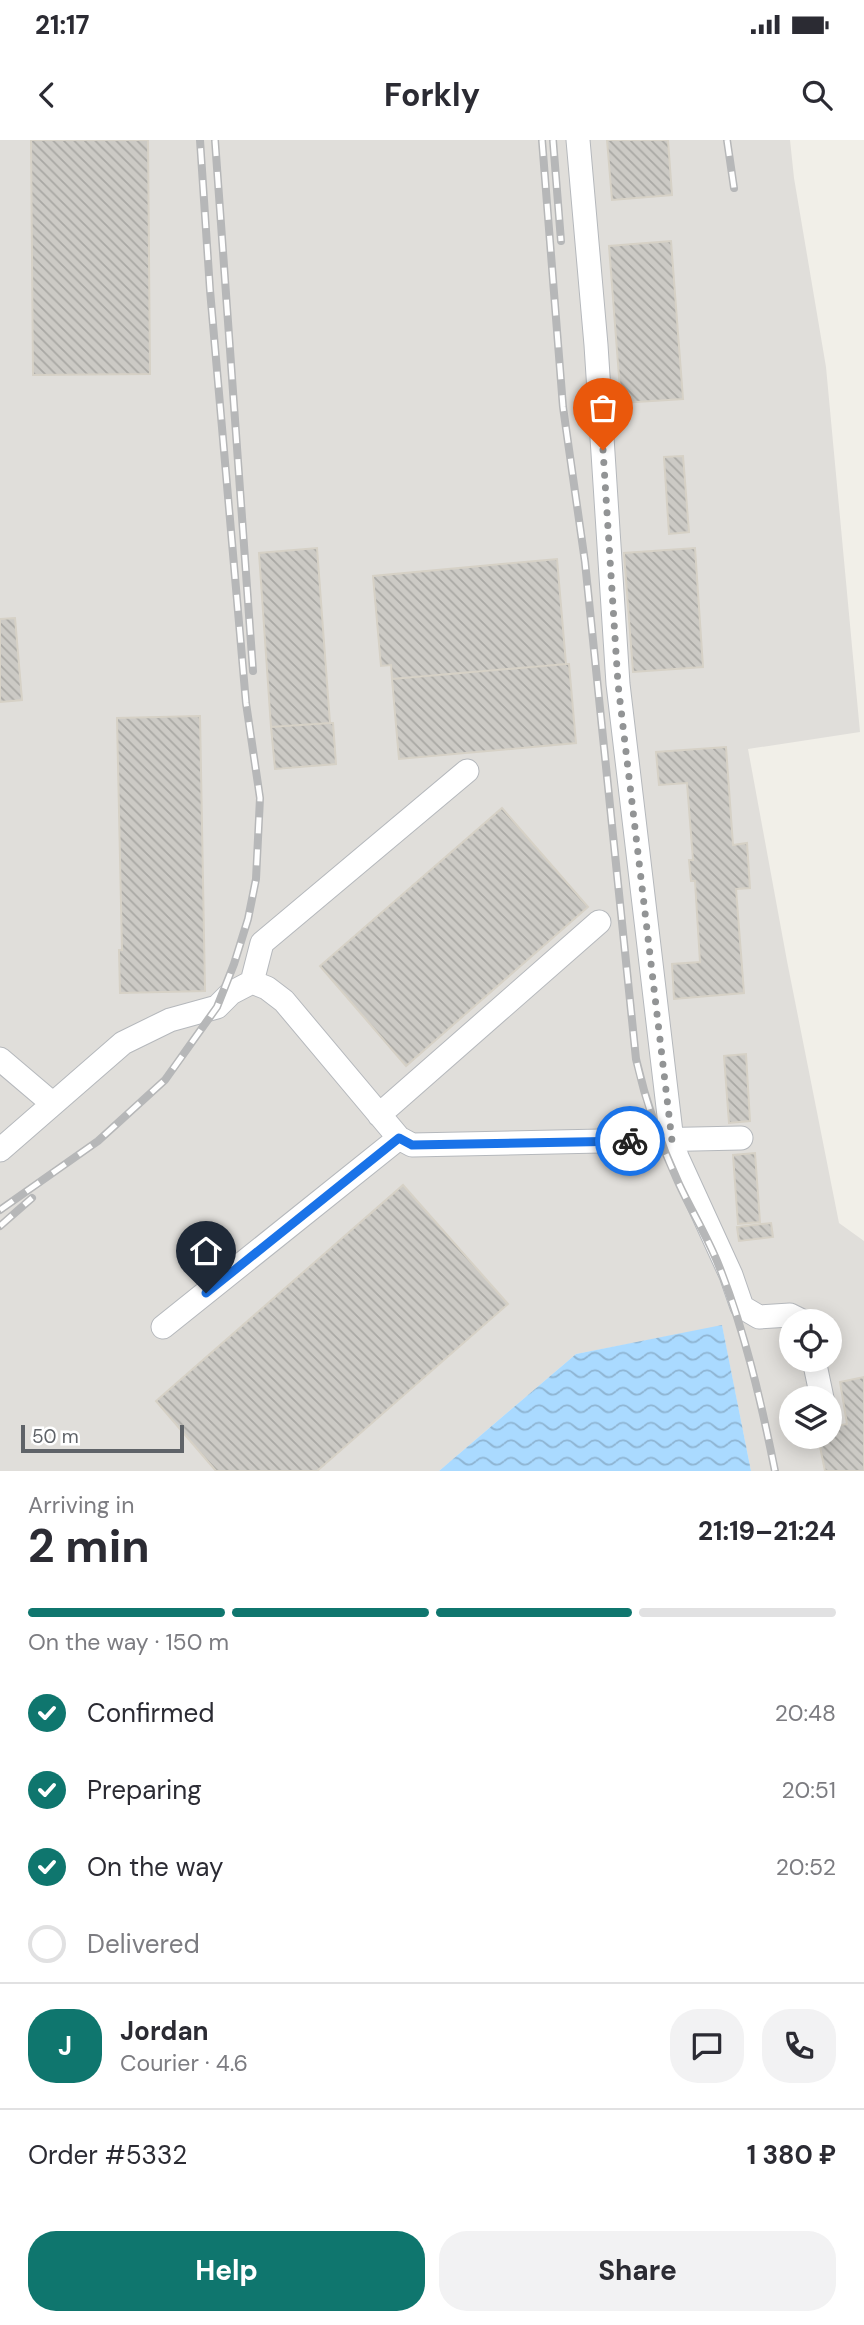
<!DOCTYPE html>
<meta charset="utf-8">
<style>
:root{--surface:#fff;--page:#f2f2f3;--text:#2b2b33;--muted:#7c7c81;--line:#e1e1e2;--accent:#0f766e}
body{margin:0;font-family:"DM Sans",sans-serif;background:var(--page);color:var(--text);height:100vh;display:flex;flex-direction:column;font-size:26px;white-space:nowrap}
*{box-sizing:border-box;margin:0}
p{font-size:23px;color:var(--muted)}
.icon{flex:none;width:38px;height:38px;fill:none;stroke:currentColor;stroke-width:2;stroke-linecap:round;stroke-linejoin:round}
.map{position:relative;height:1331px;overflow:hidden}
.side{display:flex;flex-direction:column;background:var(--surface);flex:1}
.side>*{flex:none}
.controls{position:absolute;left:779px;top:1169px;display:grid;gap:14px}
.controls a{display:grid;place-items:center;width:63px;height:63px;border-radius:50%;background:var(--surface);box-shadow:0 4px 18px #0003;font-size:35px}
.scale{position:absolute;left:21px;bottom:18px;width:163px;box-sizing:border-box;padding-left:7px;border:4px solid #5f6368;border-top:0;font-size:19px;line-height:24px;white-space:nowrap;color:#5f6368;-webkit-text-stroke:5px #fff;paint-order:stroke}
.pin{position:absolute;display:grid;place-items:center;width:60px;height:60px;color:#fff;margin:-72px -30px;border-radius:50% 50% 50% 0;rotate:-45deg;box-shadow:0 0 7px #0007}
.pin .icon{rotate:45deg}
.courier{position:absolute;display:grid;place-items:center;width:70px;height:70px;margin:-35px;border:5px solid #1a73e8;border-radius:50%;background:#fff;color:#222;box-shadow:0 2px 9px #0007}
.head em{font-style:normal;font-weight:700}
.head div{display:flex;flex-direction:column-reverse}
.head{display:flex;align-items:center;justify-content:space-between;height:119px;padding:0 28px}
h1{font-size:46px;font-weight:700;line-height:52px}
.bar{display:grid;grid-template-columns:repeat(4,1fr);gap:10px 7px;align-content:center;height:84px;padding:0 28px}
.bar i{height:9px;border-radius:5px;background:var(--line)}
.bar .on{background:var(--accent)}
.bar p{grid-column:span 4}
.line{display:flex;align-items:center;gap:18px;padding:0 28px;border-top:2px solid var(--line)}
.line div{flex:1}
.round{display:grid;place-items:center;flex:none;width:74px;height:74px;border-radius:28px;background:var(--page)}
ol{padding:0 28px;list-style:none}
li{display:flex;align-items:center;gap:21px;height:77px}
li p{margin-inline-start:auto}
li .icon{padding:7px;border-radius:50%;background:var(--accent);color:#fff;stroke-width:4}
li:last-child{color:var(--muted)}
li i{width:38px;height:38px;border:4px solid var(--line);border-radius:50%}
.button{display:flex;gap:14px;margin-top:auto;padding:14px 28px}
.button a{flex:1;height:80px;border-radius:28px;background:var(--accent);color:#fff;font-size:28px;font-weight:700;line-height:80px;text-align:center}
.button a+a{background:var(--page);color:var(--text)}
.status{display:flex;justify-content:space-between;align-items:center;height:49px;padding:0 35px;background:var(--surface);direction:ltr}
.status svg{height:19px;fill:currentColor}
header{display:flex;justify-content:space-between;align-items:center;height:91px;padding:0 28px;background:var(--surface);font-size:32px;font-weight:700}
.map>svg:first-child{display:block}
</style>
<div class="status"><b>21:17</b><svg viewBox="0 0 49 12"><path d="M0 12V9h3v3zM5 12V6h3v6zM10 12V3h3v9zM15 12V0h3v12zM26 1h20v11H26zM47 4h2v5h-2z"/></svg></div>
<header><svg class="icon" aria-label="back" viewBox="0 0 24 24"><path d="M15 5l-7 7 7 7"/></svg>Forkly<svg class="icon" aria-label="search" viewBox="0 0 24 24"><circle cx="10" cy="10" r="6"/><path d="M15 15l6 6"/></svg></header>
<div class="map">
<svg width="864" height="1331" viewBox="0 0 864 1331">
<defs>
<pattern id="water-waves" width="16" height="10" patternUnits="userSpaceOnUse" patternTransform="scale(1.75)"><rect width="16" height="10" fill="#aadaff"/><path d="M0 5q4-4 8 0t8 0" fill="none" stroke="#8eb4d2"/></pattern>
<pattern id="building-back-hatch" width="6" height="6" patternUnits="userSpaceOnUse" patternTransform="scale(1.75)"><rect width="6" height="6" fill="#cccac5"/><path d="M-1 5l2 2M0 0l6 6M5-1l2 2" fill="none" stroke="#a9a8a4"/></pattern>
</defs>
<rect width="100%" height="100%" fill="#f1efe8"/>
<path fill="#e0deda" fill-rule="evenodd" d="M0,0H790L794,38L826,227L860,592L748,609L787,821L839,1083L864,1101V1331H751L722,1186L576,1214L439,1331H0ZM791,1181H830V1220H791ZM791,1258H830V1297H791Z"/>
<path fill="url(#water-waves)" d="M722,1185L751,1331H439L576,1214Z"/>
<path fill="url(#building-back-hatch)" stroke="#d6d1c6" stroke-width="2" d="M31,0H148L150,234L33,235Z
M607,0H668L672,55L612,60Z
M671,101L683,259L621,263L609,106Z
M683,316L689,392L669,394L664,317Z
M317,408L330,583L271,587L259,413Z
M695,408L703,527L633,532L624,413Z
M557,419L566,524L392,539L391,525L381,526L373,436Z
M15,478L22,560L0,562V479Z
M566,524H569L576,603L399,619L392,539Z
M200,576L205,851L120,853L119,810H122L117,578Z
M330,583H333L336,624L275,629L271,587Z
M726,607L733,705L747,703L750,748L736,749L744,853L674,859L672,824L700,822L695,741H691L689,720H693L687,643L659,645L656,612Z
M502,668L588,767L406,926L320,826Z
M746,914L750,981L729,983L724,916Z
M755,1013L760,1082L738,1084L733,1015Z
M403,1045L508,1164L317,1331H216L156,1261Z
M771,1083L773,1097L739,1101L737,1087Z
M864,1237V1331H825L818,1297H830V1287L847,1284L840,1242Z"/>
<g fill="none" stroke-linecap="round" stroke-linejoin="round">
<g stroke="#b5b8bc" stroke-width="25">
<path id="minor" d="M578,0L596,205L618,544L672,1001L677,1017L731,1135L742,1167L759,1177L790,1175L802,1181
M252,842L267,848L284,861L399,998L412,1005L741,998
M0,919L53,964
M379,975L599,782
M0,1010L123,903L170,880L217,867L231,853L252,842L262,803L467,631
M163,1187L399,998
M814,1220L822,1258"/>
</g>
<use href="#minor" stroke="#fff" stroke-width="23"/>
<g stroke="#b6b7b8" stroke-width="8">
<path id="rail" d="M215,0L253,531
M542,0L563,267L585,422L636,919C646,963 660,1003 679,1044C692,1072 708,1098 719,1126C745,1192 761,1261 775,1331
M553,0L561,101
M727,0L734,48
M0,1070L98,1001L165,940L217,867L234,824L248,779L256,739L260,658L246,563L210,150L200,0
M0,1086L32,1058"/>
</g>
<use href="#rail" stroke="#fff" stroke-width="5" stroke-dasharray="16" stroke-linecap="butt"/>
</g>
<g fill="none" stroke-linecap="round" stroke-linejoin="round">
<path stroke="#929495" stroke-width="7" stroke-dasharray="0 12.6" d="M603,310L618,544L672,1001L659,999L630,1001"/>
<path stroke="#1a73e8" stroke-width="9" d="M206,1153L399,998L412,1005L630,1001"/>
</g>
</svg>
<div class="controls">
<a><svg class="icon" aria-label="locate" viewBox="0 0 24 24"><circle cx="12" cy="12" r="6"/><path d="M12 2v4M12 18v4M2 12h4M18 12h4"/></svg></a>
<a><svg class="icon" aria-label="layers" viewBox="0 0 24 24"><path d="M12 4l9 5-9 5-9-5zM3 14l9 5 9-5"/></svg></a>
</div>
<div class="scale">50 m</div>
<div class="pin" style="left:603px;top:310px;background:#ea580c"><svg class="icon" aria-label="bag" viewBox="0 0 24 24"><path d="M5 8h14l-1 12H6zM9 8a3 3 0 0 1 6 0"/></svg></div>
<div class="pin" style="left:206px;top:1153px;background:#1f2937"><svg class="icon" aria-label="home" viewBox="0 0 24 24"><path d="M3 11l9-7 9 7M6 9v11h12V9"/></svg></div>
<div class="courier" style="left:630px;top:1001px"><svg class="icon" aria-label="bike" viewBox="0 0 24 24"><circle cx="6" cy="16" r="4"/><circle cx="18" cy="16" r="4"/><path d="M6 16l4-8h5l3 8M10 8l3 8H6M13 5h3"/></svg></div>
</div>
<section class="side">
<div class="head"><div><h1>2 min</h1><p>Arriving in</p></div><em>21:19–21:24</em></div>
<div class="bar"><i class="on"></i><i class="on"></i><i class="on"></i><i></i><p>On the way · 150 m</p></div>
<ol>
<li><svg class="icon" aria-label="check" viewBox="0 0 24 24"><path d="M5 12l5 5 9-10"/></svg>Confirmed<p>20:48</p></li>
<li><svg class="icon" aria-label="check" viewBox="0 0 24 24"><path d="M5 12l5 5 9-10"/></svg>Preparing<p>20:51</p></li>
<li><svg class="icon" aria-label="check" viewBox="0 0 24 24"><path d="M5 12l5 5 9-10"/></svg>On the way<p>20:52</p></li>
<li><i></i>Delivered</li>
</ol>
<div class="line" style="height:126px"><b class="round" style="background:var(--accent);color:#fff">J</b><div><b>Jordan</b><p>Courier · 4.6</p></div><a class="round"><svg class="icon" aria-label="chat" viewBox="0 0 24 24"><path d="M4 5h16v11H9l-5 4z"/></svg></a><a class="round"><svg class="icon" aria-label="phone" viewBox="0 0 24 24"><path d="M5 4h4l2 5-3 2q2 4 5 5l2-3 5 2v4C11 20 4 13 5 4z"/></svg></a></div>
<div class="line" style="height:91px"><div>Order #5332</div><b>1 380 ₽</b></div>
<div class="button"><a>Help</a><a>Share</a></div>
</section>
